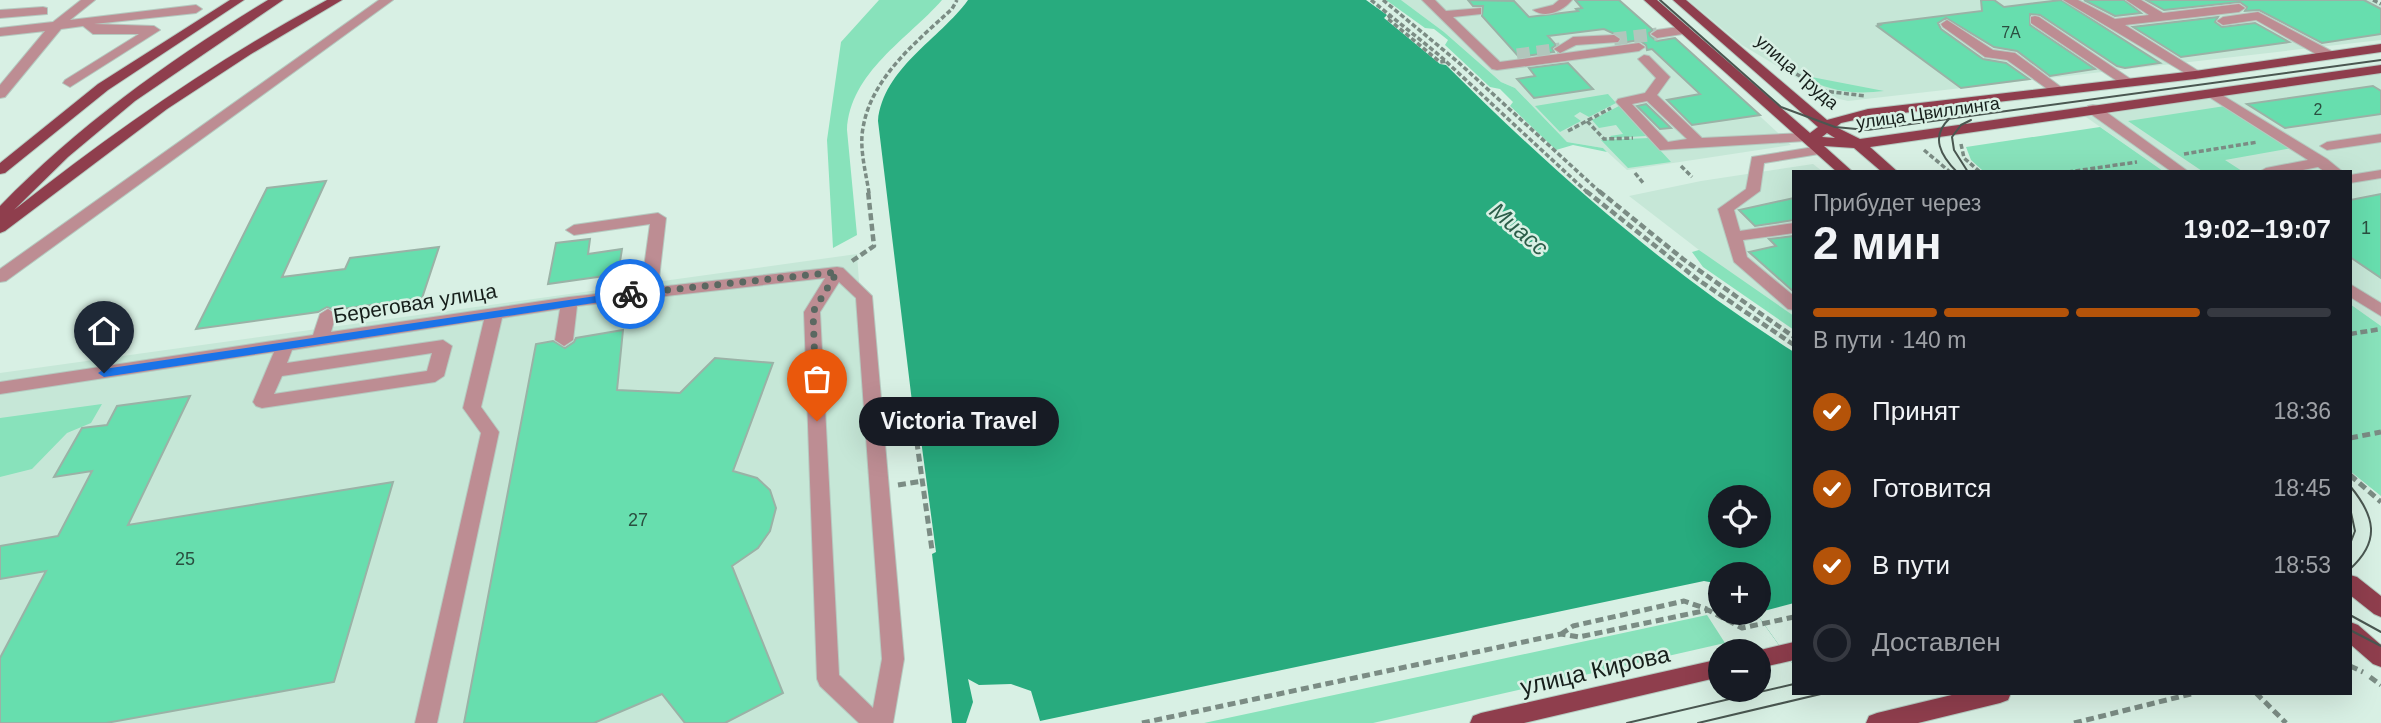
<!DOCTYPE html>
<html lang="ru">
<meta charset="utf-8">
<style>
:root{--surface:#171b24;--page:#242831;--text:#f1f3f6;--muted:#9ea1a6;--line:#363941;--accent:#b45309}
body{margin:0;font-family:Helvetica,sans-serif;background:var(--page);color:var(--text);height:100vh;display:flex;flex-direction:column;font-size:26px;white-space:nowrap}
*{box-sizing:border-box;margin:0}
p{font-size:23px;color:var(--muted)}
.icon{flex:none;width:38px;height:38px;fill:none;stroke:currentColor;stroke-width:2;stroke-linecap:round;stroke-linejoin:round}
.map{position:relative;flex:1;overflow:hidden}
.details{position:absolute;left:1792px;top:170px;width:560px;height:525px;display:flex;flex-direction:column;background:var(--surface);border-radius:0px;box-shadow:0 7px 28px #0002}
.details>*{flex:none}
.fabs{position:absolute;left:1708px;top:485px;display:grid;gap:14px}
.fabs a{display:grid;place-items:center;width:63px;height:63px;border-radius:50%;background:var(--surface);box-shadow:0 7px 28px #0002;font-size:35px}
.pin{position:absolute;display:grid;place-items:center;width:60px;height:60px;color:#fff;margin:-72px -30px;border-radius:50% 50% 50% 0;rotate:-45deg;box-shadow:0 0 7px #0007}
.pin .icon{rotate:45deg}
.courier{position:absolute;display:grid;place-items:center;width:70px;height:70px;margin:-35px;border:5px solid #1a73e8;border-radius:50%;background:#fff;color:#222;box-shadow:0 2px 9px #0007}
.bubble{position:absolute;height:49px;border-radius:24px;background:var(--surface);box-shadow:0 7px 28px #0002;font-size:23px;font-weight:800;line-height:49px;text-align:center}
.summary em{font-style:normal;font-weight:800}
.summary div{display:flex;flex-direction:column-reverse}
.summary{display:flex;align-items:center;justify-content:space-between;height:119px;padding:0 21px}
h1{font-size:46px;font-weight:800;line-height:52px}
.bar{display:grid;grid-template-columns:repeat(4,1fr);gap:10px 7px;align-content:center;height:84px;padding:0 21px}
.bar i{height:9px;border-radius:5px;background:var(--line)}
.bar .current{background:var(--accent)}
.bar p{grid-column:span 4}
ol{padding:0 21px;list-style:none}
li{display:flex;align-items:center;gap:21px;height:77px}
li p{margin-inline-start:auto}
li .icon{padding:7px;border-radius:50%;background:var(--accent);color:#fff;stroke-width:4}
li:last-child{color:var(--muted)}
li i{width:38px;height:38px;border:4px solid var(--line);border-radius:50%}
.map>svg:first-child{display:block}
</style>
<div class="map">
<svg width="2381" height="723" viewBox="0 0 2381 723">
<rect width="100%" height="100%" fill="#d8f0e4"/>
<path fill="#c6e7d7" d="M1401,0H1619L1660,36L1672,35L1791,145L1627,170L1603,148L1567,142L1515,88L1501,82L1444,32Z
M1688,0H2371L2381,5V40L1848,101L1827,96L1742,45Z
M2381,73V326L2350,304V172L2163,171L2086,117Z
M1813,164L1822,171L1794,172V316L1738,280L1629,196L1701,181Z
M857,254L891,723H0V373Z"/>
<path fill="#88e2bb" d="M879,0H942C908,39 850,72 847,130L857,235L833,248L827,140L841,42Z
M1386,0H1401L1444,32L1501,82L1515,88L1567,142L1603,148L1607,152L1573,145L1556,150L1510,106L1513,102L1500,89L1490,87L1445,45L1448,40L1434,29L1425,28Z
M1801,75L1884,91C1853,95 1827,91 1801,75Z
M1608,94L1616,103L1589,117L1580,112L1574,116L1581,121L1560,132L1535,106Z
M1619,106L1646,136L1612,138L1610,136L1623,134L1616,125L1599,128L1592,120Z
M2225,106L2292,148L2225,160L2242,171H2202L2128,121Z
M2100,127L2163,171H1983L1971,160L1966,147Z
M1649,138L1671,162L1628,168L1601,140Z
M1699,250L1794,316V330L1703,267L1692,252Z
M2350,304L2381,326V496L2350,471Z
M102,404L91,423L67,433L32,469L0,477V418Z
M1707,615L1725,643L1373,723H1204Z"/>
<path fill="#28ab7e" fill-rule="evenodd" d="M968,0H1366L1387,15L1384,18L1440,64L1446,65C1553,172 1666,271 1794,352V666L1756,613L1759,612V574H1720V584L1704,581L1040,721L1031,691L1011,684L979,685L968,679L973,702L966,723H952L932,554L936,552L917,410H913L878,121C883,68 940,39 968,0ZM1720,497H1759V536H1720Z"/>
<path fill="#d8f0e4" d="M1794,603V666L1756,613Z
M1813,693H2175L2188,706L2240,693L2243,696L2136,723H1834Z"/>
<path fill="#67deae" stroke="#9ab2a6" stroke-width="2" d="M1468,0L1514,1L1529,17L1578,11L1576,9L1582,8L1575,0H1619L1653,30L1649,33L1650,36L1657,41L1675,38L1760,115L1692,125L1667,100L1700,94L1652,49L1647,50L1646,45L1639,40L1621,43V37L1604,29L1548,36L1556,45L1552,48L1554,52L1519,57L1482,16L1483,6H1473Z
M1981,0H1994L2004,7L2061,0L2160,63L2125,68L2117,66L2040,15L2030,14V25L2095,69L2050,76L2017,51L1994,47L1946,18L1938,23L1941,29L1983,59L2006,63L2029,79L1961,88L1877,26L1880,25L1877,24L1982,11Z
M2084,0H2124L2141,13L2115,16Z
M2146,0H2364L2381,9V34L2322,43L2259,10L2245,11L2247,7L2240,2L2164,10Z
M2218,17L2215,22L2222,27L2255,23L2289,42L2181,57L2133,27Z
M1568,63L1593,89L1534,98L1517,79L1535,76L1529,68Z
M2373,86L2381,91V114L2305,125L2285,128L2247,104Z
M1646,104L1671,128L1660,129L1637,106Z
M326,181L282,277L345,269L350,258L439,247L422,298L334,310L327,307L318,312L196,329L267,188Z
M2381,194V278L2350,257V200Z
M1794,198V220L1755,226L1739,210Z
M1794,236V292L1749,252L1776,246L1769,239Z
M590,239L588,254L622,249L618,274L548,284L556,243Z
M623,330L617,390L680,393L715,358L773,363L733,471L757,478L770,490L776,508L770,531L758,548L732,566L783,693L725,723H685L662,694L594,723H464L536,344L553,341L565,348L574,342L576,338Z
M190,396L128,525L393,482L334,682L106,723H0V658L46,571L0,579V546L58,536L92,471L54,477L82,428L107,425L117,406Z"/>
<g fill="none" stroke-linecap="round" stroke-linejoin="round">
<path stroke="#b1c6bc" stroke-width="13" stroke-dasharray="13 7" stroke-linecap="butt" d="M1614,39L1657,34
M1517,55L1560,49"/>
<g stroke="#b5cac0" stroke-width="2">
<path id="minor" d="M81,0H95L70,20L196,5L202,9L196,13L94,24L154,26L160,30L70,87L63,83L65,80L139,34H93L83,26L61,29L5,97L0,98V85L45,31L0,36V28L53,22Z
M379,0H393L6,281L0,282V269Z
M1422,0H1435L1446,11L1481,8V14L1453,17L1500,62L1639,43L1645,47L1639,51L1497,70L1492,69Z
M1559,0H1572C1563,11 1546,19 1533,10L1553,5Z
M2063,0H2078L2115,19L2149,15L2126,0H2141L2163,13L2239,4L2245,8L2239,12L2125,25L2200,72L2202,75L2195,79Z
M43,7L47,8V14L0,18V10Z
M2258,12L2333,52L2334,55L2328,59L2323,58L2256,20L2223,25L2217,21L2223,17Z
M2035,16L2039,17L2135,82L2133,85H2123L2031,23V17Z
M1947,20L1993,50L2015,53L2065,90L2063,93H2053L2007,60L1985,57L1943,27L1941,24Z
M1685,26L1689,27V33L1657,38L1651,34L1657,30Z
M1614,35L1620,39L1618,42L1576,45L1560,53L1554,49L1573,37Z
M1644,55L1649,56L1670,77L1657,95L1702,138L1805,133L1812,137L1805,141L1660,150L1616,102L1618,99L1645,93L1656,78L1638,59ZM1647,101L1687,139L1668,142L1632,104Z
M2214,90L2327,159L2343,172H2325L2318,167L2293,172H2259L2266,168L2308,160L2209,97L2207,94Z
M2093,105L2098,106L2189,172H2172L2088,112V106Z
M2381,134V142L2327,150L2320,146L2327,142Z
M1820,146L1825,147L1827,150L1825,153L1764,163L1760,191L1734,210L1740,231L1794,223V233L1743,240L1747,257L1794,296V310L1788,309L1734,262L1718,209L1746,189L1752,157Z
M2381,170V178L2350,183V175Z
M658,213L666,218L658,287L837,267L843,268L872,296L904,659L893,723H859L820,686L817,679L804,312L825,278L577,306L573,340L564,346L555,340L560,309L502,318L481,407L499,432L437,723H415L481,433L463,408L484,320L292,350L287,363L443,340L452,346L444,376L435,382L262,408L256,406L253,402L274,352L0,394V382L313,335L320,314L328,309L336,314L331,332L569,297L641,289L650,224L574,235L566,230L574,225ZM839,282L856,298L882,659L873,708L839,675L820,312ZM432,353L427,371L274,394L282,376Z
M2350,284L2381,303V316L2350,297Z"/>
</g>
<g stroke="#b5cac0" stroke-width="2">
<path id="major" d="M230,0H244L108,90L5,173L0,174V163L98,84Z
M268,0H283L135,101L68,157L14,210C113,132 216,60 327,0H342L251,54L167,109L5,231L0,233V206C80,124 171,59 268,0Z
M1644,0H1657L1810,133L1818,127L1673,0H1686L1827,120L1868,109L2195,71L2381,44V52L2195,79L1868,117L1841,123L1836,127L1860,139L2381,65V73L1870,147L1898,172H1882L1854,148L1824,146L1853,172H1837ZM1827,133L1835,138L1822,137Z
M2350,575L2357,577L2381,596V617L2374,614L2350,595Z
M2350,622L2358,625L2381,645V667L2373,664L2350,644Z
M1794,642V660L1759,668V651H1756Z
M1720,659V677L1524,723H1470L1473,716L1481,713Z
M1960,693H2011L2008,700L2000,703L1918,723H1866L1869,716L1877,713Z"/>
</g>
<path stroke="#7b8c84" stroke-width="3.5" stroke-dasharray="5 2.5" stroke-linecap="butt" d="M1371,0L1439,55L1588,193
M1383,0L1458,62L1601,193
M2373,0L2381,4
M1392,15L1387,18L1440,62L1447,61
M1790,70L1824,91L1866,96
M1587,121L1604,139L1633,138
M1568,131L1611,108
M1961,144L1964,158L1980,172
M1924,150L1950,172
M2184,154L2258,142
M1681,166L1692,177
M2068,172L2137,162
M1635,173L1644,184
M869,193C866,173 859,148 863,128C871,78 917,41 952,9L957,0"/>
<path stroke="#7b8c84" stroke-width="4.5" stroke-dasharray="7 3.5" stroke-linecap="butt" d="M1586,191L1697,279L1794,345
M1599,191L1683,259L1794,337
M852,261L874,246L868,191
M2350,334L2381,329
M913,412L916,430"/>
<path stroke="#7b8c84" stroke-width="5" stroke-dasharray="8 4.5" stroke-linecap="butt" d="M915,429L932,550
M2350,438L2381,432
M2350,475L2381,502
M898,485L923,481
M1561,634L1573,626L1684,601L1707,609
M2350,666L2363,672
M2370,677L2381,685
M2256,693L2286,723
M1142,723L1561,634L1579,637L1708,610L1742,628L1794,617
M2074,723L2195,693"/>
<use href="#minor" fill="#bd8d93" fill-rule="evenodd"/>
<use href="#major" fill="#8f3e4d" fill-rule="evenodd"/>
<path stroke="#4a5751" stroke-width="2" d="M1660,0L1781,107L1835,127L1867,130L2381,60
M1949,119C1930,137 1941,156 1957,172
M1968,172L1954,150L1952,137L1961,125L1971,120
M2350,486C2375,516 2381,541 2350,569
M2350,508L2355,531L2350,544
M2350,615L2381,632
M2350,630L2381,646
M1627,723L1794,684
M1698,723L1825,693"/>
</g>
<path fill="#1a73e8" d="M630,291L633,292V297L104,377L98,373L104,369Z"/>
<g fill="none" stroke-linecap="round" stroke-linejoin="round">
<path stroke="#5a6861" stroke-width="7" stroke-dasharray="0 12.6" d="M630,294L837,272L813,312L817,421"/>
</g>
<g text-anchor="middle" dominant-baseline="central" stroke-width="5" stroke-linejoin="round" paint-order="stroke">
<g font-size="16" fill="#2a4f40">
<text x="2011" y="32">7А</text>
<text x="2318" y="109">2</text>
</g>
<g font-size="18" fill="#161f1b" stroke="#d8f0e4">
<text transform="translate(1797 72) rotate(41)">улица Труда</text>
<text transform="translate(1928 113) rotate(-8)">улица Цвиллинга</text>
</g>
<g font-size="18" fill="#2a4f40">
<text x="2366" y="228">1</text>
<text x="638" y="520">27</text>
<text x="185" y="559">25</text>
</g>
<g font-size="21" fill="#161f1b" stroke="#d8f0e4">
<text transform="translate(415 303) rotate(-9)">Береговая улица</text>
</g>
<g font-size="23" font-style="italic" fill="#2c5d49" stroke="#d8f0e4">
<text transform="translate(1519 229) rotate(40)">Миасс</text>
</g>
<g font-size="24" fill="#161f1b" stroke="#d8f0e4">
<text transform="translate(1595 670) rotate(-13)">улица Кирова</text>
</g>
</g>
</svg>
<div class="fabs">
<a><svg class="icon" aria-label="locate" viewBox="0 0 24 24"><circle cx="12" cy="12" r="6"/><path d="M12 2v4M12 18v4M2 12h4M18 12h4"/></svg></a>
<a>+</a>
<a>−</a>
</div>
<div class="pin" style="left:817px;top:421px;background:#ea580c"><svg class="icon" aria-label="bag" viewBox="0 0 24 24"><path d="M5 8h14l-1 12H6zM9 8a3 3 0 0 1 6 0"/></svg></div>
<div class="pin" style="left:104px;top:373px;background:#1f2937"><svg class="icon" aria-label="home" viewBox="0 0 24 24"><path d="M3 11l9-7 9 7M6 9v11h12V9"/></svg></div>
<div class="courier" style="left:630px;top:294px"><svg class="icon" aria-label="bike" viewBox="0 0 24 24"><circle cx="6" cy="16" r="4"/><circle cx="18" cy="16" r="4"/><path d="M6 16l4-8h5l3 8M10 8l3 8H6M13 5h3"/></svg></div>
<div class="bubble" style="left:859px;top:397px;width:200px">Victoria Travel</div>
<section class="details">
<div class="summary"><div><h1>2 мин</h1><p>Прибудет через</p></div><em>19:02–19:07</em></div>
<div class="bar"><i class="current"></i><i class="current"></i><i class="current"></i><i></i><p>В пути · 140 m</p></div>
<ol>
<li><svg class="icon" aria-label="check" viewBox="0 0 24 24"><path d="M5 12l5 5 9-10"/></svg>Принят<p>18:36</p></li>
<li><svg class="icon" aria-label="check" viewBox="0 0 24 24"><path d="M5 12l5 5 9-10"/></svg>Готовится<p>18:45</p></li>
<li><svg class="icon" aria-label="check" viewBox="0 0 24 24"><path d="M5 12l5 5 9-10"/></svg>В пути<p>18:53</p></li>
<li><i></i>Доставлен</li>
</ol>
</section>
</div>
